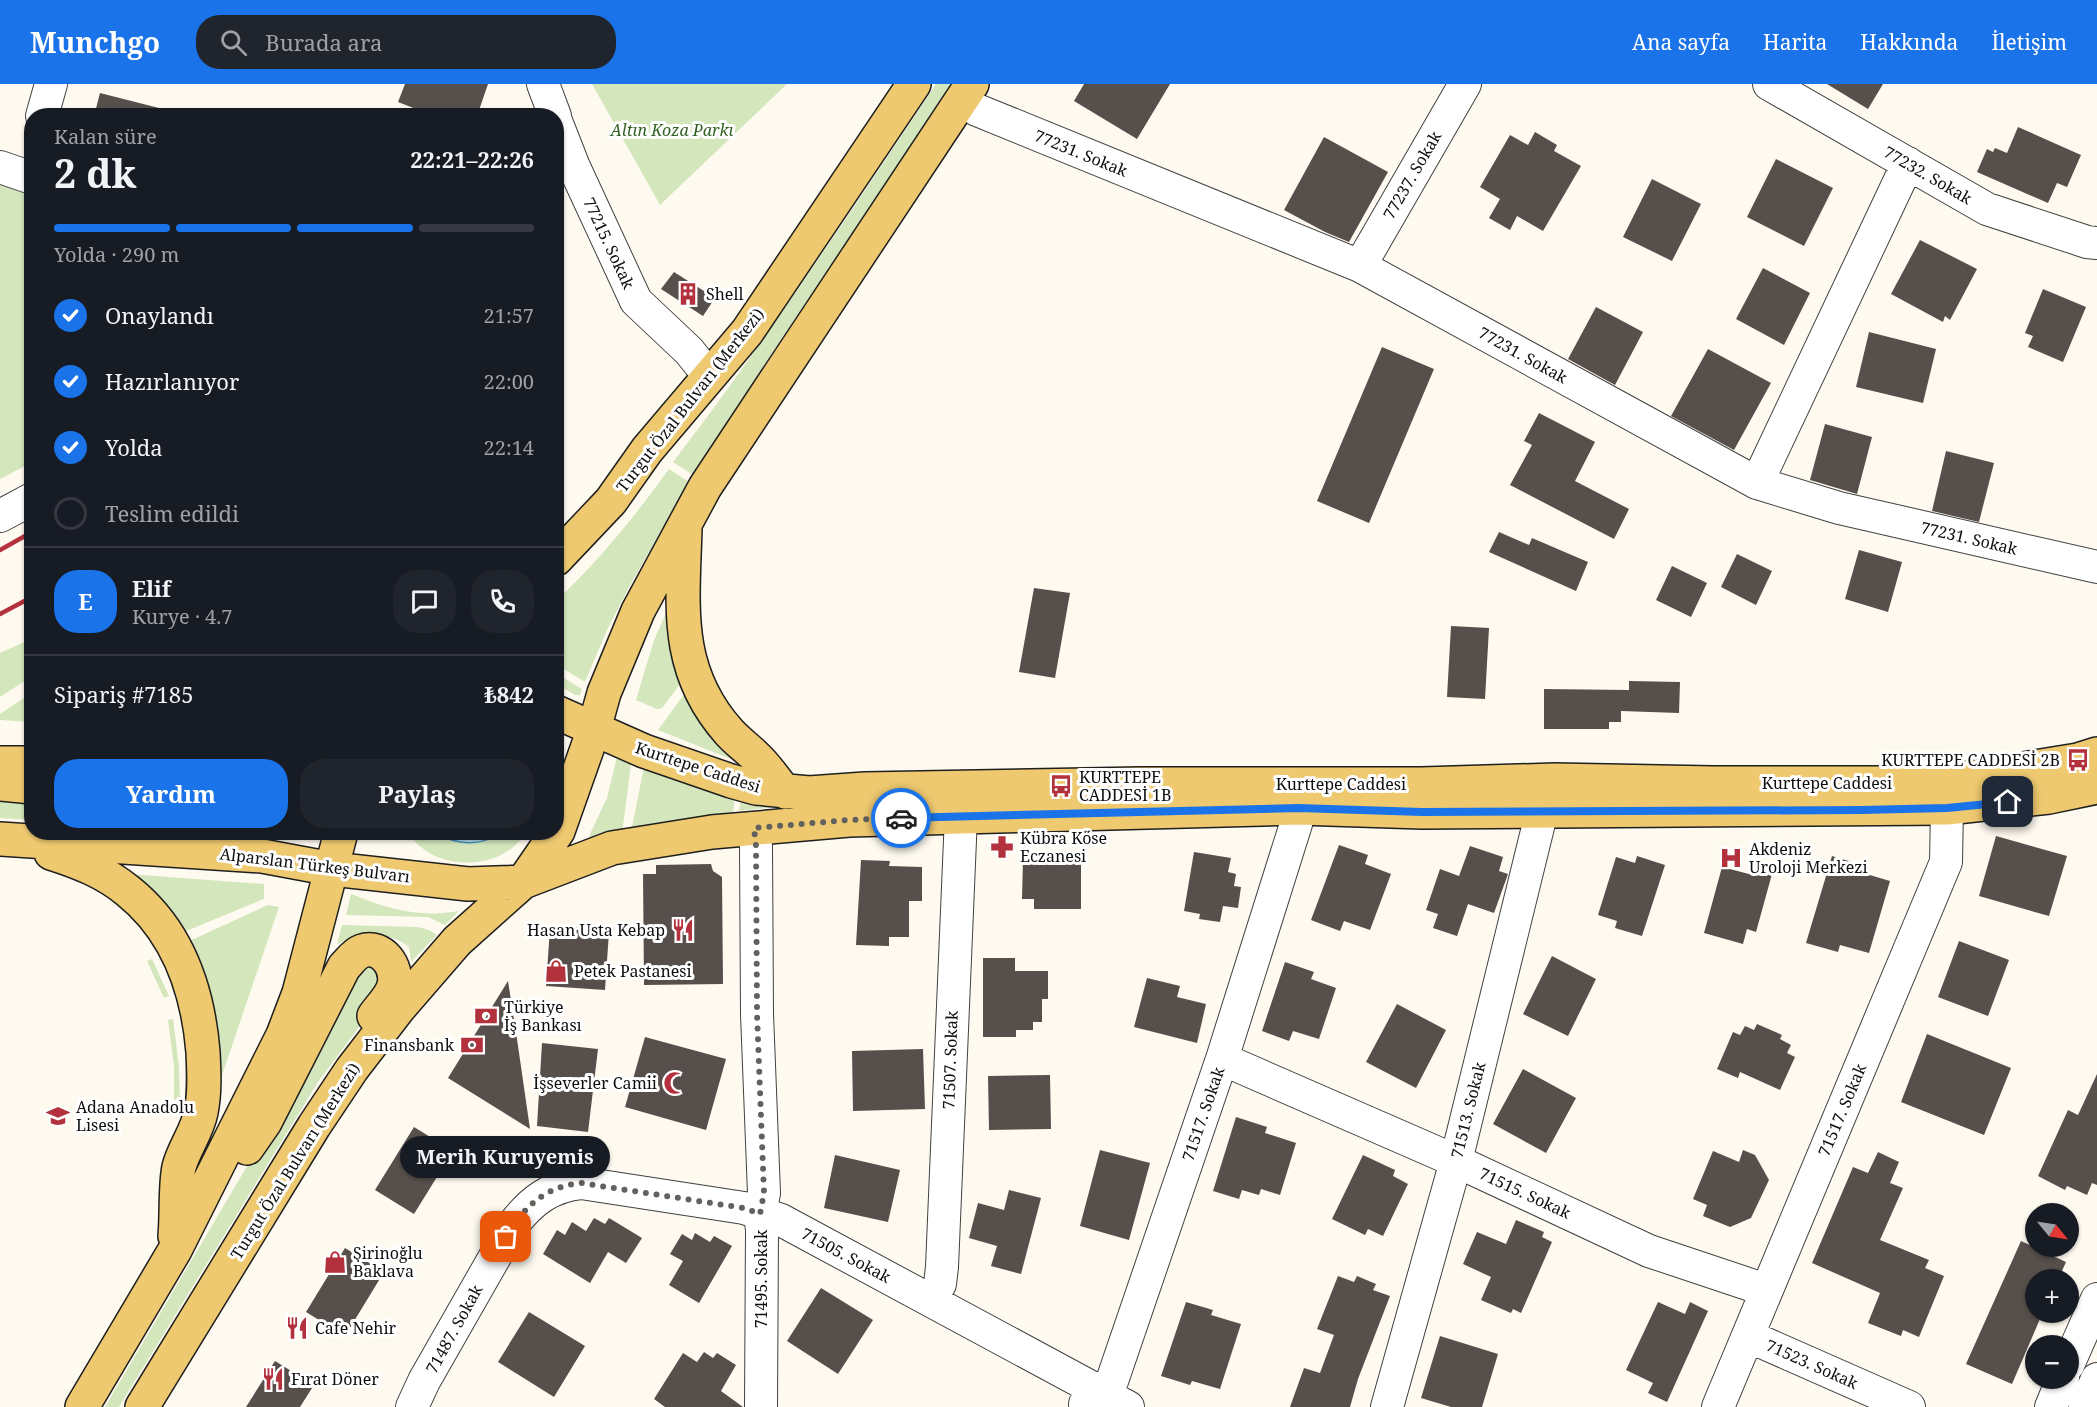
<!DOCTYPE html>
<html lang="tr">
<meta charset="utf-8">
<style>
:root{--surface:#171b24;--page:#20242c;--text:#f1f3f6;--muted:#9ea1a6;--line:#363941;--accent:#1a73e8}
body{margin:0;font-family:"Noto Serif",serif;background:var(--page);color:var(--text);height:100vh;display:flex;flex-direction:column;font-size:22px;white-space:nowrap}
*{box-sizing:border-box;margin:0}
p{font-size:20px;color:var(--muted)}
.icon{flex:none;width:33px;height:33px;fill:none;stroke:currentColor;stroke-width:2;stroke-linecap:round;stroke-linejoin:round}
.map{position:relative;flex:1;overflow:hidden}
.side{position:absolute;left:24px;top:24px;width:540px;height:732px;display:flex;flex-direction:column;background:var(--surface);border-radius:24px;box-shadow:0 2px 4px #0004}
.side>*{flex:none}
.needle{width:39px;rotate:120deg}
.buttons{position:absolute;left:2025px;top:1119px;display:grid;gap:12px}
.buttons a{display:grid;place-items:center;width:54px;height:54px;border-radius:50%;background:var(--surface);box-shadow:0 2px 4px #0004;font-size:30px}
.pin{position:absolute;display:grid;place-items:center;width:51px;height:51px;color:#fff;margin:-26px;border-radius:12px;box-shadow:0 3px 9px #0006}
.courier{position:absolute;display:grid;place-items:center;width:60px;height:60px;margin:-30px;border:4px solid #1a73e8;border-radius:50%;background:#fff;color:#222;box-shadow:0 2px 8px #0007}
.bubble{position:absolute;height:42px;border-radius:21px;background:var(--surface);box-shadow:0 2px 4px #0004;font-size:20px;font-weight:700;line-height:42px;text-align:center}
.overview em{font-style:normal;font-weight:700}
.overview div{display:flex;flex-direction:column-reverse}
.overview{display:flex;align-items:center;justify-content:space-between;height:102px;padding:0 30px}
h1{font-size:39px;font-weight:700;line-height:45px}
.bar{display:grid;grid-template-columns:repeat(4,1fr);gap:9px 6px;align-content:center;height:72px;padding:0 30px}
.bar i{height:8px;border-radius:4px;background:var(--line)}
.bar .selected{background:var(--accent)}
.bar p{grid-column:span 4}
.line{display:flex;align-items:center;gap:15px;padding:0 30px;border-top:2px solid var(--line)}
.line div{flex:1}
.round{display:grid;place-items:center;flex:none;width:63px;height:63px;border-radius:24px;background:var(--page)}
ol{padding:0 30px;list-style:none}
li{display:flex;align-items:center;gap:18px;height:66px}
li p{margin-inline-start:auto}
li .icon{padding:6px;border-radius:50%;background:var(--accent);color:#fff;stroke-width:4}
li:last-child{color:var(--muted)}
li i{width:33px;height:33px;border:3px solid var(--line);border-radius:50%}
.cta{display:flex;gap:12px;margin-top:auto;padding:12px 30px}
.cta a{flex:1;height:69px;border-radius:24px;background:var(--accent);color:#fff;font-size:24px;font-weight:700;line-height:69px;text-align:center}
.cta a+a{background:var(--page);color:var(--text)}
header{display:flex;align-items:center;gap:36px;box-sizing:border-box;height:84px;padding:0 30px;background:var(--accent);color:#fff}
header strong{font-size:28px}
nav{display:flex;gap:33px;margin-inline-start:auto;font-size:21px}
.search{width:420px;height:54px;background:var(--page);display:flex;align-items:center;gap:15px;box-sizing:border-box;padding:0 21px;border-radius:24px;color:var(--muted);font-size:22px}
.map>svg:first-child{display:block}
</style>
<header>
<strong>Munchgo</strong>
<div class="search"><svg class="icon" aria-label="search" viewBox="0 0 24 24"><circle cx="10" cy="10" r="6"/><path d="M15 15l6 6"/></svg>Burada ara</div>
<nav><a>Ana sayfa</a><a>Harita</a><a>Hakkında</a><a>İletişim</a></nav>
</header>
<div class="map">
<svg width="2097" height="1323" viewBox="0 0 2097 1323">
<rect width="100%" height="100%" fill="#fefaf0"/>
<path fill="#d4e6bc" d="M592,0H787L660,121Z
M936,0H951L794,236L693,391L673,378C767,256 850,128 936,0Z
M0,100L32,112L31,379L0,395Z
M669,385L689,398L629,503L607,546L585,598L557,581V516C598,478 636,431 669,385Z
M673,514L684,595L662,624L657,625L636,616L654,556Z
M31,555V593L0,613V569Z
M557,590L582,605L580,611H575L557,600Z
M688,605L741,679L658,646Z
M31,609V638L0,636V630Z
M617,673L631,680L622,750L589,757L590,750L607,714Z
M644,683L735,713L733,728L631,748Z
M0,713L31,715V736L0,734Z
M741,715L785,722L739,727Z
M408,749H526C500,789 434,788 408,749Z
M128,790L264,800V815L179,850Z
M351,810C388,825 419,834 459,827L445,841L428,833L346,831Z
M268,821L279,823L215,1012L185,859Z
M342,841L418,843L429,846L437,851L411,878L409,863C386,845 362,851 337,860Z
M152,875L169,912L164,914L147,877Z
M364,883H371L382,891L368,931L318,998L119,1323H105L302,989L353,893Z
M173,935L179,982L180,1016H174V982L168,936Z"/>
<path fill="#b9dff1" stroke="#4596c3" stroke-width="1.5" d="M437,749H499C481,763 456,761 437,749Z"/>
<path fill="#564f4b" d="M405,0H488L477,32H434L398,18Z
M1084,0H1170L1137,55L1074,17Z
M1827,0H1883L1868,25Z
M100,9L159,24L158,32H94Z
M2018,43L2081,71L2067,103L2057,99L2048,119L1977,88L1987,65L1993,68L1995,64L2007,69Z
M1535,48L1557,61L1554,67L1581,82L1543,147L1517,132L1510,146L1489,134L1500,115L1480,103L1510,51L1528,61Z
M1324,53L1388,88L1349,158L1325,148L1284,126Z
M1776,75L1833,104L1804,162L1747,133Z
M1652,95L1701,120L1672,177L1623,153Z
M1920,156L1977,185L1950,236L1945,232L1943,238L1891,210Z
M1763,184L1810,209L1784,261L1736,235Z
M674,188L715,214L703,232L661,205Z
M2043,205L2086,223L2063,278L2028,263L2033,252L2025,249Z
M1596,223L1643,248L1615,301L1568,275Z
M1869,248L1936,265L1923,319L1856,303Z
M1382,263L1434,285L1369,439L1317,417Z
M1708,265L1771,299L1734,366L1671,332Z
M1539,329L1595,358L1575,397L1629,425L1614,455L1510,401L1532,361L1524,357Z
M1825,340L1872,353L1857,410L1810,396Z
M1946,367L1994,379L1979,438L1932,427Z
M1499,448L1529,461L1532,454L1588,478L1576,507L1489,468Z
M1859,466L1902,478L1888,528L1845,515Z
M1737,470L1772,487L1756,521L1721,503Z
M1672,482L1707,499L1691,533L1656,516Z
M1034,504L1070,509L1055,594L1019,588Z
M1451,542L1489,544L1485,615L1447,613Z
M1629,597L1680,598L1679,629L1621,627V638H1609V645H1544V605L1629,606Z
M1996,752L2067,772L2049,832L1979,812Z
M1339,761L1368,771L1365,780L1391,790L1370,846L1344,837L1340,847L1311,836Z
M1470,762L1503,773L1499,787L1508,790L1494,829L1468,820L1457,852L1433,844L1438,830L1426,826L1440,785L1459,792Z
M1030,767L1081,768V825H1034V815H1022L1023,774H1030Z
M1194,768L1231,774L1228,788L1236,790L1234,802L1241,803L1238,824L1223,822L1220,838L1199,835L1200,830L1184,827Z
M1637,772L1665,781L1642,852L1615,844L1617,837L1598,831L1616,773L1635,779Z
M1832,772L1865,782L1863,789L1890,797L1869,869L1840,861L1838,868L1806,859Z
M861,776L890,777L889,782L922,783V817H909V853H889V862L856,861Z
M711,780L713,787L722,793L723,900L644,901L643,790H656V781Z
M1722,783L1749,790L1751,784L1772,790L1756,848L1747,845L1743,860L1704,849Z
M550,844L609,848L605,906L546,902Z
M1959,857L2009,876L1988,932L1938,913Z
M1552,872L1596,895L1568,952L1523,930Z
M983,874H1015V887H1048V915H1042V938H1033V946H1016V953H983Z
M1285,878L1314,888L1311,895L1336,904L1319,955L1293,947L1289,957L1262,947Z
M1147,894L1180,902L1177,913L1206,920L1197,959L1134,943Z
M508,897L517,955L530,1045L448,994Z
M1397,920L1446,946L1416,1004L1366,978Z
M1757,940L1782,951L1780,955L1791,961L1787,969L1795,973L1780,1006L1740,988L1738,994L1717,985L1733,948L1740,951L1745,942L1754,946Z
M1927,950L2011,984L1984,1051L1901,1018Z
M645,953L726,975L706,1046L625,1023Z
M542,959L598,965L588,1048L537,1042Z
M923,965L925,1025L853,1027L852,967Z
M1523,985L1576,1014L1546,1069L1493,1040Z
M2097,990V1101L2092,1099L2087,1111L2067,1102L2065,1106L2038,1092L2068,1026L2078,1031Z
M1050,991L1051,1045L989,1046L988,992Z
M1236,1033L1267,1043L1265,1049L1296,1059L1280,1111L1261,1105L1259,1111L1242,1106L1239,1115L1213,1107Z
M414,1043L453,1067L414,1130L375,1106Z
M1100,1066L1150,1079L1129,1156L1080,1142Z
M1743,1066L1755,1071L1769,1096L1751,1134L1730,1143L1703,1132L1707,1121L1693,1115L1713,1067L1739,1078Z
M1878,1068L1899,1078L1890,1099L1903,1104L1880,1156L1929,1176L1925,1184L1944,1192L1919,1253L1903,1246L1901,1252L1868,1239L1880,1209L1812,1179L1853,1083L1868,1089Z
M835,1071L900,1086L888,1138L824,1124Z
M1363,1071L1395,1086L1393,1092L1408,1100L1383,1152L1368,1145L1365,1151L1332,1135Z
M1009,1106L1041,1114L1021,1190L991,1182L997,1162L969,1154L978,1119L1004,1126Z
M594,1134L605,1140L609,1134L642,1154L626,1179L608,1168L590,1199L543,1170L557,1146L565,1151L572,1138L586,1147Z
M1516,1136L1544,1148L1542,1153L1552,1158L1521,1229L1513,1225L1511,1229L1481,1216L1491,1193L1463,1180L1477,1148L1506,1160Z
M695,1149L710,1158L714,1152L732,1162L699,1219L669,1201L683,1177L670,1170L682,1150L692,1156Z
M2021,1157L2066,1178L2058,1196H2036V1228H2043L2012,1300L1966,1280Z
M345,1164L384,1188L345,1252L306,1228Z
M1338,1192L1354,1198L1357,1192L1376,1200L1373,1206L1390,1212L1358,1295L1350,1323H1290L1304,1284L1320,1289L1334,1251L1317,1245Z
M821,1204L873,1236L838,1290L787,1257Z
M1186,1218L1213,1226L1211,1231L1241,1240L1220,1305L1192,1297L1190,1301L1161,1292Z
M1658,1218L1685,1230L1690,1218L1708,1227L1667,1318L1648,1309L1653,1299L1626,1286Z
M529,1228L585,1262L554,1313L498,1278Z
M1440,1252L1498,1270L1482,1323H1451L1421,1314Z
M704,1268L713,1274L717,1269L736,1281L721,1307L743,1323H665L654,1315L683,1269L697,1278Z
M275,1277L314,1301L300,1323H246Z"/>
<g fill="none" stroke-linecap="round" stroke-linejoin="round">
<g stroke="#414141" stroke-width="34">
<path id="minor" d="M543,0L555,32
M1769,0L1987,125L2087,158L2097,159
M961,16L977,26L1360,182L1757,399L1839,424L2097,483
M42,32L51,0
M556,37L574,83L636,217L689,267L709,292
M0,83L32,94
M1360,182L1465,0
M1757,399L1908,79
M0,432L32,415
M754,744L756,762L757,930L764,1109L760,1130L762,1146L761,1323
M1222,975L1456,1077L1649,1167L1766,1206
M930,1216L940,1200L942,1183L961,732
M1748,1252L1909,1323
M2068,1281L2097,1215
M1085,1320L1112,1297L1222,975L1296,740L1298,724
M412,1323L424,1297L513,1141C531,1117 551,1102 581,1099L744,1124L781,1136L1128,1323
M1387,1323L1456,1077L1539,739L1540,727
M1718,1323L1946,778L1947,724
M2051,1323L2063,1294
M2085,1323L2097,1295"/>
</g>
<g stroke="#1f1f1f" stroke-width="36">
<path id="major" d="M685,444C683,521 673,585 729,648C737,657 747,664 756,673C767,683 775,696 785,708
M556,475L611,417L647,366L747,248L914,0
M556,628L644,667L731,697L756,704L809,709L865,705L1140,700H1422L1555,696L1713,699H1918L1969,694L2078,676L2097,670
M0,679H32
M0,700L32,703
M0,755L262,772L332,785L468,800L523,798L612,764L712,748L849,736L1298,724L1422,728L1947,724L2049,713L2097,703
M51,769C79,778 105,788 128,807C178,847 198,907 203,968C204,988 205,1009 201,1028C197,1048 184,1064 179,1083C175,1101 177,1132 175,1152
M247,1064L265,1038L344,883C350,877 354,870 362,867C382,860 398,883 394,901C392,912 380,923 374,932
M82,1323L175,1166L283,951L299,909L341,748
M142,1323L314,1042L352,985L399,924L457,857L523,798L558,747L594,645L604,609L638,527L705,403L972,0"/>
</g>
<use href="#minor" stroke="#fff" stroke-width="32"/>
<use href="#major" stroke="#eec970" stroke-width="33"/>
<path stroke="#b3313d" stroke-width="4.5" d="M0,466L32,448
M0,530L32,513"/>
</g>
<g fill="none" stroke-linecap="round" stroke-linejoin="round">
<path stroke="#62615d" stroke-width="6" stroke-dasharray="0 10.8" d="M506,1153C525,1122 544,1103 581,1099L744,1124L760,1130L764,1109L757,930L756,762L754,744L849,736L901,734"/>
<path stroke="#1a73e8" stroke-width="8" d="M901,734L1298,724L1422,728L1862,726L1947,724L2008,718"/>
</g>
<defs>
<g id="building-bare" transform="scale(1.8)"><path d="M-4-6H4V6H1V3H-1V6H-4ZM-2.5-4.3h1.7v1.8h-1.7ZM.8-4.3h1.7v1.8H.8ZM-2.5-1h1.7V.8h-1.7ZM.8-1h1.7V.8H.8Z" fill="#b3313d" stroke="#fff" stroke-width="2.5" paint-order="stroke"/></g>
<g id="bus-bare" transform="scale(1.8)"><path d="M-5-6H5V4H4V6H2V4H-2V6H-4V4H-5ZM-3.5-4V0h7V-4ZM-3.5 1.2v1.5H-2V1.2ZM2 1.2v1.5H3.5V1.2Z" fill="#b3313d" stroke="#fff" stroke-width="2.5" paint-order="stroke"/></g>
<g id="pharmacy-bare" transform="scale(1.8)"><path d="M-2-6h4v4h4v4h-4v4h-4v-4h-4v-4h4Z" fill="#b3313d" stroke="#fff" stroke-width="2.5" paint-order="stroke"/></g>
<g id="hospital-bare" transform="scale(1.8)"><path d="M-5-5h3v3.5h4V-5h3V5h-3V1.5h-4V5h-3Z" fill="#b3313d" stroke="#fff" stroke-width="2.5" paint-order="stroke"/></g>
<g id="restaurant-bare" transform="scale(1.8)"><path d="M-5-6h1v4h1v-4h1v4h1v-4h1v5L-1.5 .5V6h-2V.5L-5-1ZM5-6V6H3V1.5H1.5Q1.5-4 5-6Z" fill="#b3313d" stroke="#fff" stroke-width="2.5" paint-order="stroke"/></g>
<g id="shop-bare" transform="scale(1.8)"><path d="M-5-2.5h2.3a2.7 3.5 0 0 1 5.4 0H5L5.5 6h-11ZM-1.5-2.5h3a1.5 2.3 0 0 0-3 0Z" fill="#b3313d" stroke="#fff" stroke-width="2.5" paint-order="stroke"/></g>
<g id="bank-bare" transform="scale(1.8)"><path d="M-6-4H6V4H-6ZM0-2.3a2.3 2.3 0 1 0 0 4.6a2.3 2.3 0 1 0 0-4.6Z" fill="#b3313d" stroke="#fff" stroke-width="2.5" paint-order="stroke"/></g>
<g id="mosque-bare" transform="scale(1.8)"><path d="M3.5-4.9A6 6 0 1 0 3.5 4.9A5 5 0 1 1 3.5-4.9Z" fill="#b3313d" stroke="#fff" stroke-width="2.5" paint-order="stroke"/></g>
<g id="school-bare" transform="scale(1.8)"><path d="M0-5L7-2L0 1L-7-2ZM-4 1L0 2.5L4 1V4Q0 6-4 4Z" fill="#b3313d" stroke="#fff" stroke-width="2.5" paint-order="stroke"/></g>
</defs>
<g fill-rule="evenodd">
<use href="#building-bare" x="688" y="210"/>
<use href="#bus-bare" x="2078" y="676"/>
<use href="#bus-bare" x="1061" y="702"/>
<use href="#pharmacy-bare" x="1002" y="763"/>
<use href="#hospital-bare" x="1731" y="774"/>
<use href="#restaurant-bare" x="683" y="846"/>
<use href="#shop-bare" x="556" y="887"/>
<use href="#bank-bare" x="486" y="932"/>
<use href="#bank-bare" x="472" y="961"/>
<use href="#mosque-bare" x="675" y="999"/>
<use href="#school-bare" x="58" y="1032"/>
<use href="#shop-bare" x="335" y="1178"/>
<use href="#restaurant-bare" x="297" y="1244"/>
<use href="#restaurant-bare" x="273" y="1295"/>
</g>
<g text-anchor="middle" dominant-baseline="central" stroke-width="6" stroke-linejoin="round" paint-order="stroke">
<g font-size="16" font-style="italic" fill="#336123" stroke="#fff">
<text x="672" y="46">Altın Koza Parkı</text>
</g>
<g font-size="16" fill="#0e0e0e" stroke="#fff">
<text transform="translate(1081 69) rotate(22)">77231. Sokak</text>
<text transform="translate(1412 91) rotate(-60)">77237. Sokak</text>
<text transform="translate(1928 91) rotate(30)">77232. Sokak</text>
<text transform="translate(609 159) rotate(65)">77215. Sokak</text>
<text transform="translate(1523 271) rotate(29)">77231. Sokak</text>
<text transform="translate(690 316) rotate(-52)">Turgut Özal Bulvarı (Merkezi)</text>
<text transform="translate(1969 454) rotate(13)">77231. Sokak</text>
<text transform="translate(698 683) rotate(18)">Kurttepe Caddesi</text>
<text x="1827" y="699">Kurttepe Caddesi</text>
<text x="1341" y="700">Kurttepe Caddesi</text>
<text transform="translate(315 781) rotate(7)">Alparslan Türkeş Bulvarı</text>
<text transform="translate(950 976) rotate(-88)">71507. Sokak</text>
<text transform="translate(1468 1026) rotate(-76)">71513. Sokak</text>
<text transform="translate(1842 1026) rotate(-67)">71517. Sokak</text>
<text transform="translate(1203 1030) rotate(-71)">71517. Sokak</text>
<text transform="translate(295 1077) rotate(-58)">Turgut Özal Bulvarı (Merkezi)</text>
<text transform="translate(1525 1109) rotate(25)">71515. Sokak</text>
<text transform="translate(846 1171) rotate(28)">71505. Sokak</text>
<text transform="translate(761 1195) rotate(-90)">71495. Sokak</text>
<text transform="translate(454 1245) rotate(-61)">71487. Sokak</text>
<text transform="translate(1812 1280) rotate(24)">71523. Sokak</text>
</g>
<g font-size="16" fill="#0e0e0e" stroke="#fff" text-anchor="start">
<text x="706" y="210">Shell</text>
<text x="2060" y="676" text-anchor="end">KURTTEPE CADDESİ 2B</text>
<text x="1079" y="693">KURTTEPE<tspan x="1079" dy="18">CADDESİ 1B</tspan></text>
<text x="1020" y="754">Kübra Köse<tspan x="1020" dy="18">Eczanesi</tspan></text>
<text x="1749" y="765">Akdeniz<tspan x="1749" dy="18">Uroloji Merkezi</tspan></text>
<text x="665" y="846" text-anchor="end">Hasan Usta Kebap</text>
<text x="574" y="887">Petek Pastanesi</text>
<text x="504" y="923">Türkiye<tspan x="504" dy="18">İş Bankası</tspan></text>
<text x="454" y="961" text-anchor="end">Finansbank</text>
<text x="657" y="999" text-anchor="end">İşseverler Camii</text>
<text x="76" y="1023">Adana Anadolu<tspan x="76" dy="18">Lisesi</tspan></text>
<text x="353" y="1169">Şirinoğlu<tspan x="353" dy="18">Baklava</tspan></text>
<text x="315" y="1244">Cafe Nehir</text>
<text x="291" y="1295">Fırat Döner</text>
</g>
</g>
</svg>
<div class="buttons">
<a><svg class="needle" viewBox="-14 -14 28 28"><path d="M0-13l5 13h-10z" fill="#e53935"/><path d="M0 13l5-13h-10z" fill="#9ea1a6"/></svg></a>
<a>+</a>
<a>−</a>
</div>
<div class="pin" style="left:506px;top:1153px;background:#ea580c"><svg class="icon" aria-label="bag" viewBox="0 0 24 24"><path d="M5 8h14l-1 12H6zM9 8a3 3 0 0 1 6 0"/></svg></div>
<div class="pin" style="left:2008px;top:718px;background:#1f2937"><svg class="icon" aria-label="home" viewBox="0 0 24 24"><path d="M3 11l9-7 9 7M6 9v11h12V9"/></svg></div>
<div class="courier" style="left:901px;top:734px"><svg class="icon" aria-label="car" viewBox="0 0 24 24"><path d="M5 17H2v-5l4-1 3-4h7l3 4 3 1v5h-3M9 17h6M6 11h13"/><circle cx="7" cy="17" r="2"/><circle cx="17" cy="17" r="2"/></svg></div>
<div class="bubble" style="left:400px;top:1052px;width:210px">Merih Kuruyemis</div>
<section class="side">
<div class="overview"><div><h1>2 dk</h1><p>Kalan süre</p></div><em>22:21–22:26</em></div>
<div class="bar"><i class="selected"></i><i class="selected"></i><i class="selected"></i><i></i><p>Yolda · 290 m</p></div>
<ol>
<li><svg class="icon" aria-label="check" viewBox="0 0 24 24"><path d="M5 12l5 5 9-10"/></svg>Onaylandı<p>21:57</p></li>
<li><svg class="icon" aria-label="check" viewBox="0 0 24 24"><path d="M5 12l5 5 9-10"/></svg>Hazırlanıyor<p>22:00</p></li>
<li><svg class="icon" aria-label="check" viewBox="0 0 24 24"><path d="M5 12l5 5 9-10"/></svg>Yolda<p>22:14</p></li>
<li><i></i>Teslim edildi</li>
</ol>
<div class="line" style="height:108px"><b class="round" style="background:var(--accent);color:#fff">E</b><div><b>Elif</b><p>Kurye · 4.7</p></div><a class="round"><svg class="icon" aria-label="chat" viewBox="0 0 24 24"><path d="M4 5h16v11H9l-5 4z"/></svg></a><a class="round"><svg class="icon" aria-label="phone" viewBox="0 0 24 24"><path d="M5 4h4l2 5-3 2q2 4 5 5l2-3 5 2v4C11 20 4 13 5 4z"/></svg></a></div>
<div class="line" style="height:78px"><div>Sipariş #7185</div><b>₺842</b></div>
<div class="cta"><a>Yardım</a><a>Paylaş</a></div>
</section>
</div>
